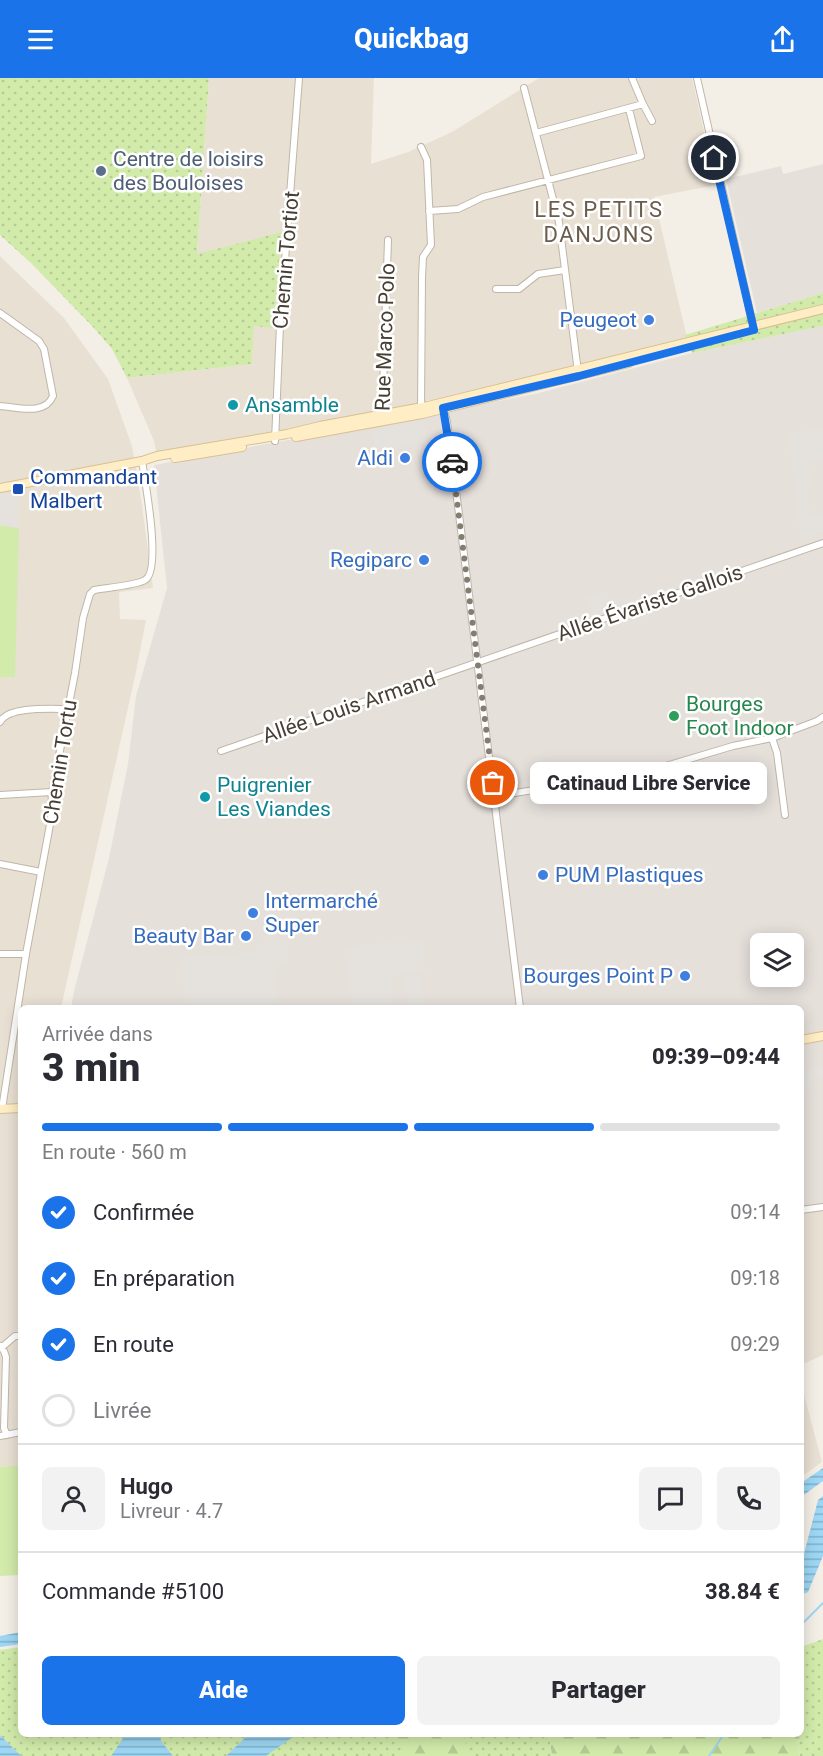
<!DOCTYPE html>
<html lang="fr">
<meta charset="utf-8">
<style>
:root{--surface:#fff;--page:#f2f2f3;--text:#2b2b33;--muted:#7c7c81;--line:#e1e1e2;--accent:#1a73e8}
body{margin:0;font-family:Roboto,sans-serif;background:var(--page);color:var(--text);height:100vh;display:flex;flex-direction:column;font-size:22px;white-space:nowrap}
*{box-sizing:border-box;margin:0}
p{font-size:20px;color:var(--muted)}
.icon{flex:none;width:33px;height:33px;fill:none;stroke:currentColor;stroke-width:2;stroke-linecap:round;stroke-linejoin:round}
.map{position:relative;flex:1;overflow:hidden}
.sheet{position:absolute;left:18px;top:927px;width:786px;height:732px;display:flex;flex-direction:column;background:var(--surface);border-radius:9px;box-shadow:0 3px 15px #0003}
.sheet>*{flex:none}
.tools{position:absolute;left:750px;top:855px;display:grid;gap:12px}
.tools a{display:grid;place-items:center;width:54px;height:54px;border-radius:9px;background:var(--surface);box-shadow:0 3px 15px #0003;font-size:30px}
.pin{position:absolute;display:grid;place-items:center;width:51px;height:51px;color:#fff;margin:-26px;border:3px solid #fff;border-radius:50%;box-shadow:0 2px 6px #0007}
.courier{position:absolute;display:grid;place-items:center;width:60px;height:60px;margin:-30px;border:4px solid #1a73e8;border-radius:50%;background:#fff;color:#222;box-shadow:0 2px 8px #0007}
.bubble{position:absolute;height:42px;border-radius:9px;background:var(--surface);box-shadow:0 3px 15px #0003;font-size:20px;font-weight:800;line-height:42px;text-align:center}
.overview em{font-style:normal;font-weight:800}
.overview div{display:flex;flex-direction:column-reverse}
.overview{display:flex;align-items:center;justify-content:space-between;height:102px;padding:0 24px}
h1{font-size:39px;font-weight:800;line-height:45px}
.bar{display:grid;grid-template-columns:repeat(4,1fr);gap:9px 6px;align-content:center;height:72px;padding:0 24px}
.bar i{height:8px;border-radius:4px;background:var(--line)}
.bar .current{background:var(--accent)}
.bar p{grid-column:span 4}
.line{display:flex;align-items:center;gap:15px;padding:0 24px;border-top:2px solid var(--line)}
.line div{flex:1}
.round{display:grid;place-items:center;flex:none;width:63px;height:63px;border-radius:9px;background:var(--page)}
ol{padding:0 24px;list-style:none}
li{display:flex;align-items:center;gap:18px;height:66px}
li p{margin-inline-start:auto}
li .icon{padding:6px;border-radius:50%;background:var(--accent);color:#fff;stroke-width:4}
li:last-child{color:var(--muted)}
li i{width:33px;height:33px;border:3px solid var(--line);border-radius:50%}
.action{display:flex;gap:12px;margin-top:auto;padding:12px 24px}
.action a{flex:1;height:69px;border-radius:9px;background:var(--accent);color:#fff;font-size:24px;font-weight:800;line-height:69px;text-align:center}
.action a+a{background:var(--page);color:var(--text)}
header{display:flex;justify-content:space-between;align-items:center;height:78px;padding:0 24px;background:var(--accent);color:#fff;font-size:27px;font-weight:800}
.map>svg:first-child{display:block}
</style>
<header><svg class="icon" aria-label="menu" viewBox="0 0 24 24"><path d="M4 6h16M4 12h16M4 18h16"/></svg>Quickbag<svg class="icon" aria-label="share" viewBox="0 0 24 24"><path d="M12 15V3M7 8l5-5 5 5M5 13v7h14v-7"/></svg></header>
<div class="map">
<svg width="823" height="1678" viewBox="0 0 823 1678">
<defs>
<pattern id="grass-dots" width="8" height="8" patternUnits="userSpaceOnUse" patternTransform="scale(1.5)"><rect width="8" height="8" fill="#d2ebab"/><path d="M2 2h.1M6 6h.1" fill="none" stroke="#b6cb94" stroke-width="1.8" stroke-linecap="round"/></pattern>
<pattern id="forest-firs" width="22" height="20" patternUnits="userSpaceOnUse" patternTransform="scale(1.5)"><rect width="22" height="20" fill="#d2ebab"/><path d="M5 1l3.5 6h-7zM16 11l3.5 6h-7z" fill="#b6cb94"/></pattern>
<pattern id="water-rules" width="6" height="5" patternUnits="userSpaceOnUse" patternTransform="scale(1.5)"><rect width="6" height="5" fill="#9dd7f5"/><path d="M0 2.5h6" fill="none" stroke="#82b0c7"/></pattern>
</defs>
<rect width="100%" height="100%" fill="#f4efe6"/>
<path fill="#e8e0d3" d="M209,0H374L371,86L408,74L452,54L539,0H692L716,107L654,119L688,264L443,324L428,322L421,329L157,378L154,363L127,300L252,286L254,248L273,249L197,176Z
M0,178L64,240L108,301L132,368L142,427L153,510L119,514L120,541L146,542L136,594L61,930H21V1387L0,1389Z
M823,1132V1277L801,1287V1136Z
M801,1306L822,1384L801,1399Z"/>
<path fill="#e6e0db" fill-rule="evenodd" d="M823,86V215L757,235L726,101L781,88L783,96Z
M823,248V1129L801,1132V930H71L74,913L109,780L128,686L136,618L167,510L154,387L535,316L692,275ZM760,866H794V898H760Z"/>
<path fill="url(#grass-dots)" d="M0,0H209L197,176L282,154L273,250L254,248L252,286L127,300L112,271L93,249L31,185L0,157Z
M823,215V248L692,275L685,257Z
M823,1561V1678H800L798,1666L800,1660L796,1656H801V1569Z
M21,1569V1656H549L552,1678H0V1572Z"/>
<path fill="url(#forest-firs)" d="M398,1656H464L468,1678H403Z
M549,1656H796L800,1660L798,1666L800,1678H552Z"/>
<path fill="#d2ebab" d="M0,447L19,450L15,599H0Z
M21,1387V1497L0,1498V1389Z"/>
<path fill="#e5e2de" d="M423,342L427,363L375,372L374,353Z
M822,351L823,381L808,383L811,410L806,411L810,440L823,439V454L812,456V460L801,461L789,355Z
M19,414L18,450L0,447V416Z
M605,514L610,529L606,533L591,539L586,520Z
M287,861V887L274,889L279,930H186L182,881L263,873L271,863Z
M394,863L395,867L422,863L425,893L390,898L395,930H368V928L353,930L344,870Z
M420,897L425,930H409L404,900Z
M823,989V999L809,1001L810,1012L801,1013V992Z"/>
<path fill="url(#water-rules)" d="M823,1390V1403L801,1419V1405Z
M823,1418V1478L808,1514L801,1517V1478L804,1476L818,1422Z
M21,1554V1566L0,1569V1558Z
M126,1656H160L161,1663L173,1678H111Z
M249,1656H297L266,1678H226Z
M0,1657L20,1677L22,1678H0Z"/>
<g fill="none" stroke-linecap="round" stroke-linejoin="round">
<path stroke="#9dd7f5" stroke-width="2" d="M801,1547L823,1525
M709,1678L724,1656"/>
<g stroke="#c0b6a8" stroke-width="8">
<path id="street" d="M697,0L754,251
M524,10L559,144L578,294
M643,26L652,43
M536,55L643,26L632,0
M421,69L427,82L431,167L423,179L422,199L421,332
M429,133L458,131L483,119L641,78L629,31
M496,211H519L538,196L565,192
M0,235L39,263L44,271L53,318C45,338 17,329 0,328
M443,328L447,344L459,436L520,930
M382,340L388,162
M275,363L280,247L299,0
M0,644C8,628 51,631 68,631
M772,660L777,675L785,737
M221,673L823,465
M0,717L52,714
M495,718L639,696L733,668L772,660L817,643L823,639
M0,786L41,794
M0,876H26
M2,1031L26,876L51,741L52,714L75,595L83,540L90,516L94,512C105,510 138,507 145,502C162,492 145,403 142,383
M801,1132L823,1129
M0,1268L4,1273L6,1279L4,1350L7,1357
M1,1270L15,1258H21
M0,1358L21,1354"/>
</g>
<g stroke="#d7c192" stroke-width="10">
<path id="secondary" d="M296,359L422,336L629,285
M175,380L242,369
M0,410L142,383L157,378L287,356L320,348L428,328L823,231
M801,962L823,958
M0,1031L21,1030"/>
</g>
<use href="#street" stroke="#fff" stroke-width="6"/>
<use href="#secondary" stroke="#ffedc5" stroke-width="8"/>
</g>
<g fill="none" stroke-linecap="round" stroke-linejoin="round">
<path stroke="#847d72" stroke-width="6" stroke-dasharray="0 10.8" d="M452,384L493,705"/>
<path stroke="#1a73e8" stroke-width="8" d="M452,384L443,330L579,298L754,252L714,80"/>
</g>
<circle fill="#5c6f8a" stroke="#fff" stroke-width="2" cx="101" cy="93" r="6"/>
<g fill="#3f7fe0" stroke="#fff" stroke-width="2">
<circle cx="649" cy="242" r="6"/>
<circle cx="405" cy="380" r="6"/>
<circle cx="424" cy="482" r="6"/>
<circle cx="543" cy="797" r="6"/>
<circle cx="253" cy="835" r="6"/>
<circle cx="246" cy="858" r="6"/>
<circle cx="685" cy="898" r="6"/>
</g>
<g fill="#0f9aa8" stroke="#fff" stroke-width="2">
<circle cx="233" cy="327" r="6"/>
<circle cx="205" cy="719" r="6"/>
</g>
<rect fill="#1a4fb4" stroke="#fff" stroke-width="2" x="12" y="405" width="12" height="12" rx="3"/>
<circle fill="#2e9e5b" stroke="#fff" stroke-width="2" cx="674" cy="638" r="6"/>
<g text-anchor="middle" dominant-baseline="central" stroke-width="5" stroke-linejoin="round" paint-order="stroke">
<g font-size="21" fill="#4e5e75" stroke="#fff" text-anchor="start">
<text x="113" y="81">Centre de loisirs<tspan x="113" dy="24">des Bouloises</tspan></text>
</g>
<g font-size="21" fill="#473f34" stroke="#fff">
<text transform="translate(286 182) rotate(-85)">Chemin Tortiot</text>
<text transform="translate(385 259) rotate(-88)">Rue Marco Polo</text>
<text transform="translate(650 525) rotate(-19)">Allée Évariste Gallois</text>
<text transform="translate(349 629) rotate(-19)">Allée Louis Armand</text>
<text transform="translate(60 684) rotate(-81)">Chemin Tortu</text>
</g>
<g font-size="21" fill="#366cbe" stroke="#fff" text-anchor="end">
<text x="637" y="242">Peugeot</text>
<text x="393" y="380">Aldi</text>
<text x="412" y="482">Regiparc</text>
<text x="555" y="797" text-anchor="start">PUM Plastiques</text>
<text x="265" y="823" text-anchor="start">Intermarché<tspan x="265" dy="24">Super</tspan></text>
<text x="234" y="858">Beauty Bar</text>
<text x="673" y="898">Bourges Point P</text>
</g>
<g font-size="21" fill="#0d838f" stroke="#fff" text-anchor="start">
<text x="245" y="327">Ansamble</text>
<text x="217" y="707">Puigrenier<tspan x="217" dy="24">Les Viandes</tspan></text>
</g>
<g font-size="21" fill="#164399" stroke="#fff" text-anchor="start">
<text x="30" y="399">Commandant<tspan x="30" dy="24">Malbert</tspan></text>
</g>
<g font-size="21" fill="#27864d" stroke="#fff" text-anchor="start">
<text x="686" y="626">Bourges<tspan x="686" dy="24">Foot Indoor</tspan></text>
</g>
<g font-size="22" letter-spacing="1.5" fill="#6b5c4b" stroke="#fff">
<text x="599" y="131">LES PETITS<tspan x="599" dy="25">DANJONS</tspan></text>
</g>
</g>
</svg>
<div class="tools">
<a><svg class="icon" aria-label="layers" viewBox="0 0 24 24"><path d="M12 4l9 5-9 5-9-5zM3 14l9 5 9-5"/></svg></a>
</div>
<div class="pin" style="left:493px;top:705px;background:#ea580c"><svg class="icon" aria-label="bag" viewBox="0 0 24 24"><path d="M5 8h14l-1 12H6zM9 8a3 3 0 0 1 6 0"/></svg></div>
<div class="pin" style="left:714px;top:80px;background:#1f2937"><svg class="icon" aria-label="home" viewBox="0 0 24 24"><path d="M3 11l9-7 9 7M6 9v11h12V9"/></svg></div>
<div class="courier" style="left:452px;top:384px"><svg class="icon" aria-label="car" viewBox="0 0 24 24"><path d="M5 17H2v-5l4-1 3-4h7l3 4 3 1v5h-3M9 17h6M6 11h13"/><circle cx="7" cy="17" r="2"/><circle cx="17" cy="17" r="2"/></svg></div>
<div class="bubble" style="left:530px;top:684px;width:237px">Catinaud Libre Service</div>
<section class="sheet">
<div class="overview"><div><h1>3 min</h1><p>Arrivée dans</p></div><em>09:39–09:44</em></div>
<div class="bar"><i class="current"></i><i class="current"></i><i class="current"></i><i></i><p>En route · 560 m</p></div>
<ol>
<li><svg class="icon" aria-label="check" viewBox="0 0 24 24"><path d="M5 12l5 5 9-10"/></svg>Confirmée<p>09:14</p></li>
<li><svg class="icon" aria-label="check" viewBox="0 0 24 24"><path d="M5 12l5 5 9-10"/></svg>En préparation<p>09:18</p></li>
<li><svg class="icon" aria-label="check" viewBox="0 0 24 24"><path d="M5 12l5 5 9-10"/></svg>En route<p>09:29</p></li>
<li><i></i>Livrée</li>
</ol>
<div class="line" style="height:108px"><a class="round"><svg class="icon" aria-label="person" viewBox="0 0 24 24"><circle cx="12" cy="8" r="4"/><path d="M4 21q1-7 8-7t8 7"/></svg></a><div><b>Hugo</b><p>Livreur · 4.7</p></div><a class="round"><svg class="icon" aria-label="chat" viewBox="0 0 24 24"><path d="M4 5h16v11H9l-5 4z"/></svg></a><a class="round"><svg class="icon" aria-label="phone" viewBox="0 0 24 24"><path d="M5 4h4l2 5-3 2q2 4 5 5l2-3 5 2v4C11 20 4 13 5 4z"/></svg></a></div>
<div class="line" style="height:78px"><div>Commande #5100</div><b>38.84 €</b></div>
<div class="action"><a>Aide</a><a>Partager</a></div>
</section>
</div>
